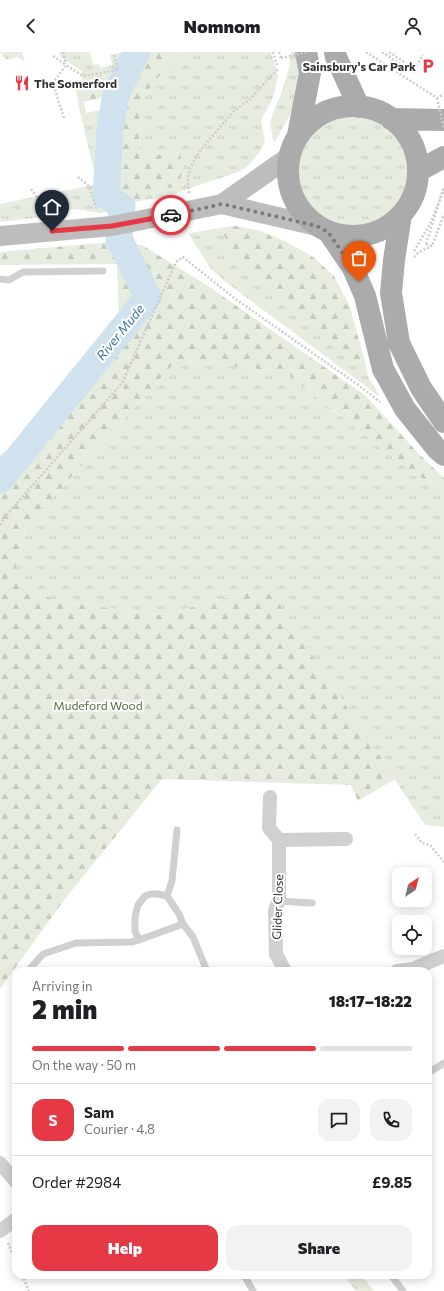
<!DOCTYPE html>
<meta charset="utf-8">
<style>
:root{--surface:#fff;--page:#f2f2f2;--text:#202124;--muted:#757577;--line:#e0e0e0;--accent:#e63946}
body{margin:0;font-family:Commissioner,sans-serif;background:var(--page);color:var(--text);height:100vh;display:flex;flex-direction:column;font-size:15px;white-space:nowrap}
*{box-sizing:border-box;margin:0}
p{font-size:13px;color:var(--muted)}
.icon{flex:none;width:22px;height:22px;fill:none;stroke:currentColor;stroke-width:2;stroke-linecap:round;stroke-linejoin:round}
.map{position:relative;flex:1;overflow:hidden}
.sheet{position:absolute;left:12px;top:915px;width:420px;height:312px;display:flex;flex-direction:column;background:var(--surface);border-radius:12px;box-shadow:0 2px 10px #0003}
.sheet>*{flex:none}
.needle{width:26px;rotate:35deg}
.buttons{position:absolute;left:392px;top:815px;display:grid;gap:8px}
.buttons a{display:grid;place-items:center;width:40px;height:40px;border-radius:8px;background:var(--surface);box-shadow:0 2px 10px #0003;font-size:20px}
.pin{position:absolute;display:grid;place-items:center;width:34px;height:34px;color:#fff;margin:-41px -17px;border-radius:50% 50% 50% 0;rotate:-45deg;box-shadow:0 0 4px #0007}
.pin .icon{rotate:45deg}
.courier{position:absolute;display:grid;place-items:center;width:40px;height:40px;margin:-20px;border:3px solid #e63946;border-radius:50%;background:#fff;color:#222;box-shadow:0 1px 5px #0007}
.headline em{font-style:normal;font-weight:800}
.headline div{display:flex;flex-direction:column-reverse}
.headline{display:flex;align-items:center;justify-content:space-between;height:68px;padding:0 20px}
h1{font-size:26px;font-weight:800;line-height:30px}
.bar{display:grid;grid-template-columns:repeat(4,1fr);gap:6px 4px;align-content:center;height:48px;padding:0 20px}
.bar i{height:5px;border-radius:3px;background:var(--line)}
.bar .selected{background:var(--accent)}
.bar p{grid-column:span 4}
.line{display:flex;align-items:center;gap:10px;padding:0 20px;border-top:1px solid var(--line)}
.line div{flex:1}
.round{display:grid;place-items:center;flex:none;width:42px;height:42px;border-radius:12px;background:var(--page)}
.action{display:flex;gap:8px;margin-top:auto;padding:8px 20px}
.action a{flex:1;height:46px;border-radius:12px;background:var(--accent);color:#fff;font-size:16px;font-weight:800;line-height:46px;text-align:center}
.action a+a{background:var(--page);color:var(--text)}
header{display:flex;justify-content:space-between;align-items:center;height:52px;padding:0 20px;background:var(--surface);font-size:18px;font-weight:800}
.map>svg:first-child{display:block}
</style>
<header><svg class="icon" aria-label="back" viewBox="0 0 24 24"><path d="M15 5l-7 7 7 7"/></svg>Nomnom<svg class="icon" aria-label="person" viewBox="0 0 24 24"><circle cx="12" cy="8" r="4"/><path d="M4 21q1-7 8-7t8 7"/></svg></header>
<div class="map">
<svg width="444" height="1239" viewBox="0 0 444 1239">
<defs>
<pattern id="grass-tufts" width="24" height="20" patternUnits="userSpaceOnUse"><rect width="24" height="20" fill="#e6ecdf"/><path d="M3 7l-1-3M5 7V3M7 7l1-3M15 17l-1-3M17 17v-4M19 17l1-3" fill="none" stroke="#c6cbc0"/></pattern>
<pattern id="forest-firs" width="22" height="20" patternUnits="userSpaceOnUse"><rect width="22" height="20" fill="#e6ecdf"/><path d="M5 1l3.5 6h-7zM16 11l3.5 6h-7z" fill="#c6cbc0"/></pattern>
</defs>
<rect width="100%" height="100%" fill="#fff"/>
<path fill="url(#grass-tufts)" d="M0,0H22L25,10L18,5L6,8Z
M59,0H90L93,13L99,12L100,16L112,13L110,3L124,0H136L128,19L82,29V19L60,5Z
M181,0H271L278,24L273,46L261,68L265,90L259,101L247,115L236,121L202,132L166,145L140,149L149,142L178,133L180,100L166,101L139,106L140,51L154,30Z
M291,0H302L296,46L290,63L274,91L270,72L273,61L283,37L289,15Z
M84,50L86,61L114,55L110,78L106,144L107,159L101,161L74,157L35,166L0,170V152L97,132L78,51Z
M297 119a55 55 0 1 1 110 0a55 55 0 1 1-110 0Z
M235,174L261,179L288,191L313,205L334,224L350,255L368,324L380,345L227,231L211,217L188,181Z
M177,308L285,320L418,425L444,433V775L425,773L287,565L270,535L161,563L56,549L13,526L26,475Z
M343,1223H361L374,1239H356Z"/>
<path fill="url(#forest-firs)" d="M136,0H181L154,30L140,51L139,106L166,101L180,100L183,118L178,133L149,142L140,149L107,159L106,144L110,78L116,43L78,51L76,36L82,29L128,19Z
M235,174L261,179L288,191L313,205L334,224L350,256L366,314L354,311L319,279L284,251L266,227L253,224L236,209L221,176Z
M111,190L142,193L208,234L366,344L419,402L444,426V433L418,425L285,320L177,308L26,475L13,526L56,549L161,563L270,535L287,565L395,727L358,749L351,733L162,727L64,848L0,937V403L10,396L65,340L119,268L117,212L0,213V200Z"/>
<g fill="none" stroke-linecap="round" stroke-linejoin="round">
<path stroke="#cfe2ee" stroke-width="27" d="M0,428L148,245L119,187L122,155L106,144L110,78L116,42L137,0"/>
<path stroke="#cdcdcd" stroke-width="2.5" stroke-dasharray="2 2" stroke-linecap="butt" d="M63,0L66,12
M273,0L277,13
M279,0L281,6
M366,0L437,46L444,42
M382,0L413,20L423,3
M389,0L415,17
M53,4L66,13
M64,66L53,31L66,13L83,24L118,18L114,2
M78,125L89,134L97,159
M31,137L50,162
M189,141L188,128L190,116L196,105L204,94L233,60L249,48L278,17
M426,192L432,194L444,162
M414,199L431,170L444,137
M414,205L419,200L432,194
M0,473L4,466L122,331L176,210L183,205L234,246L357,332L380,350
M415,782L422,791L430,793L444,810
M8,1191L16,1209
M22,1223L29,1239"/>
<path stroke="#d0d0d0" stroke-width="7" d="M0,227L9,228L23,220L103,219
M167,844L172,829L177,778
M278,849L312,851
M183,872L139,888L135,879V865L138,853L145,844L151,842H158L167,844L179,862L183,872L193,885L207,919
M28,919L43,902L76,891L131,890L139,888
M428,1021L444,1011
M244,1223L253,1239
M391,1223L403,1239"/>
<path stroke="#d0d0d0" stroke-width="14" d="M270,745L269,776L279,788V847L275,859L276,902L285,919
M279,788L346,787
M397,919L413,917L444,904
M0,1111L16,1130
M0,1179L16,1167"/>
<path stroke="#bdbdbd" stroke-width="20" d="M222,152L317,174
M0,184L112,174L222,152L289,105"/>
<path stroke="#ababab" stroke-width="22" d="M335,0L336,5L359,55
M288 119a65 65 0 1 1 130 0a65 65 0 1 1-130 0Z
M391,67L444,68
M298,83L310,21L306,0
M418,119L444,105
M401,163L394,208L391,241L399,291L421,336L444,370
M328,179L353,216L365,244L383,317L405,357L437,397L444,403"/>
<path stroke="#cdcdcd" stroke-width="2.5" stroke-dasharray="2 2" stroke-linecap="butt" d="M281,6L307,0
M437,46L444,76
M426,192L444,134"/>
</g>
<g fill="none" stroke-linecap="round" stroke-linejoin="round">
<path stroke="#7a7a7a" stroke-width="4" stroke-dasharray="0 7.2" d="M171,163L222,152L317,174L328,180L353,216L359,230"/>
<path stroke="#e63946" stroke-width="5" d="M52,179L112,174L171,163"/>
</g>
<defs>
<g id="parking-bare" transform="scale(1.2)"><path d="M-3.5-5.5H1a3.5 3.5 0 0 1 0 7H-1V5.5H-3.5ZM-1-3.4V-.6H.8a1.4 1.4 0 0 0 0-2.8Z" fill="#e63946" stroke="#fff" stroke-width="2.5" paint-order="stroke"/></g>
<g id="restaurant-bare" transform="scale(1.2)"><path d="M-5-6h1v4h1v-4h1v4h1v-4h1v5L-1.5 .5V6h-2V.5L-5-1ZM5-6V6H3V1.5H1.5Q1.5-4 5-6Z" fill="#e63946" stroke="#fff" stroke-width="2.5" paint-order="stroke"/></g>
</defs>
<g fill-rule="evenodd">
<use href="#parking-bare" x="428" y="14"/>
<use href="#restaurant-bare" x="22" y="31"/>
</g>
<g text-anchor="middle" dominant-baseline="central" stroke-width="4" stroke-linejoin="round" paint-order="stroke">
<g font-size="12" font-weight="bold" fill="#333" stroke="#fff" text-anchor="end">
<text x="416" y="14">Sainsbury's Car Park</text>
<text x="34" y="31" text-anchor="start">The Somerford</text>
</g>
<g font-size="12" fill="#56703f" stroke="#fff">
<text x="98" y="653">Mudeford Wood</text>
</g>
<g font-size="12" fill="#333" stroke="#fff">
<text transform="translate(277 855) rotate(-88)">Glider Close</text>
</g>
<g font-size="13" font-style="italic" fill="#3f7597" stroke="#fff">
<text transform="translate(120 280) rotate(-51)">River Mude</text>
</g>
</g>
</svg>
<div class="buttons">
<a><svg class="needle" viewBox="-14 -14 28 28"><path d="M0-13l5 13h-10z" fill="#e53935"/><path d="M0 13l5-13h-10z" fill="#757577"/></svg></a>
<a><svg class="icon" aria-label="locate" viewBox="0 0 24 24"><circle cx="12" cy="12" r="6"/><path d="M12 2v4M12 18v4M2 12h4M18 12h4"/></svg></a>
</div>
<div class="pin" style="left:359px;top:230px;background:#ea580c"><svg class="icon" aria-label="bag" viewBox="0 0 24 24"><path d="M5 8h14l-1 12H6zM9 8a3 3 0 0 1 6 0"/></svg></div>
<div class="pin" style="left:52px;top:179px;background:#1f2937"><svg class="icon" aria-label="home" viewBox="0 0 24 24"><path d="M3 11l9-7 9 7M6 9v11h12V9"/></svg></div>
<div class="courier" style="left:171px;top:163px"><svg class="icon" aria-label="car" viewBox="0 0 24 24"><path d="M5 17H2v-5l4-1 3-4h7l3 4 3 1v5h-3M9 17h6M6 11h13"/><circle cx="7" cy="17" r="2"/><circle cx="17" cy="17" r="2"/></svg></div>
<section class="sheet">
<div class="headline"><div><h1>2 min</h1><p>Arriving in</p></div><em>18:17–18:22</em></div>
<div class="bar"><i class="selected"></i><i class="selected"></i><i class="selected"></i><i></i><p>On the way · 50 m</p></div>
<div class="line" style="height:72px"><b class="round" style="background:var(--accent);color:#fff">S</b><div><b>Sam</b><p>Courier · 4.8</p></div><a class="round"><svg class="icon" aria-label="chat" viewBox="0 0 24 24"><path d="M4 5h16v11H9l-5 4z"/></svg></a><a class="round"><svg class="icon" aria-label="phone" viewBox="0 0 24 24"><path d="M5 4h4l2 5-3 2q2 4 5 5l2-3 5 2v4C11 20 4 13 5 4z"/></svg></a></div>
<div class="line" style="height:52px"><div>Order #2984</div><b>£9.85</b></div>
<div class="action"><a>Help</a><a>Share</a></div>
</section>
</div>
